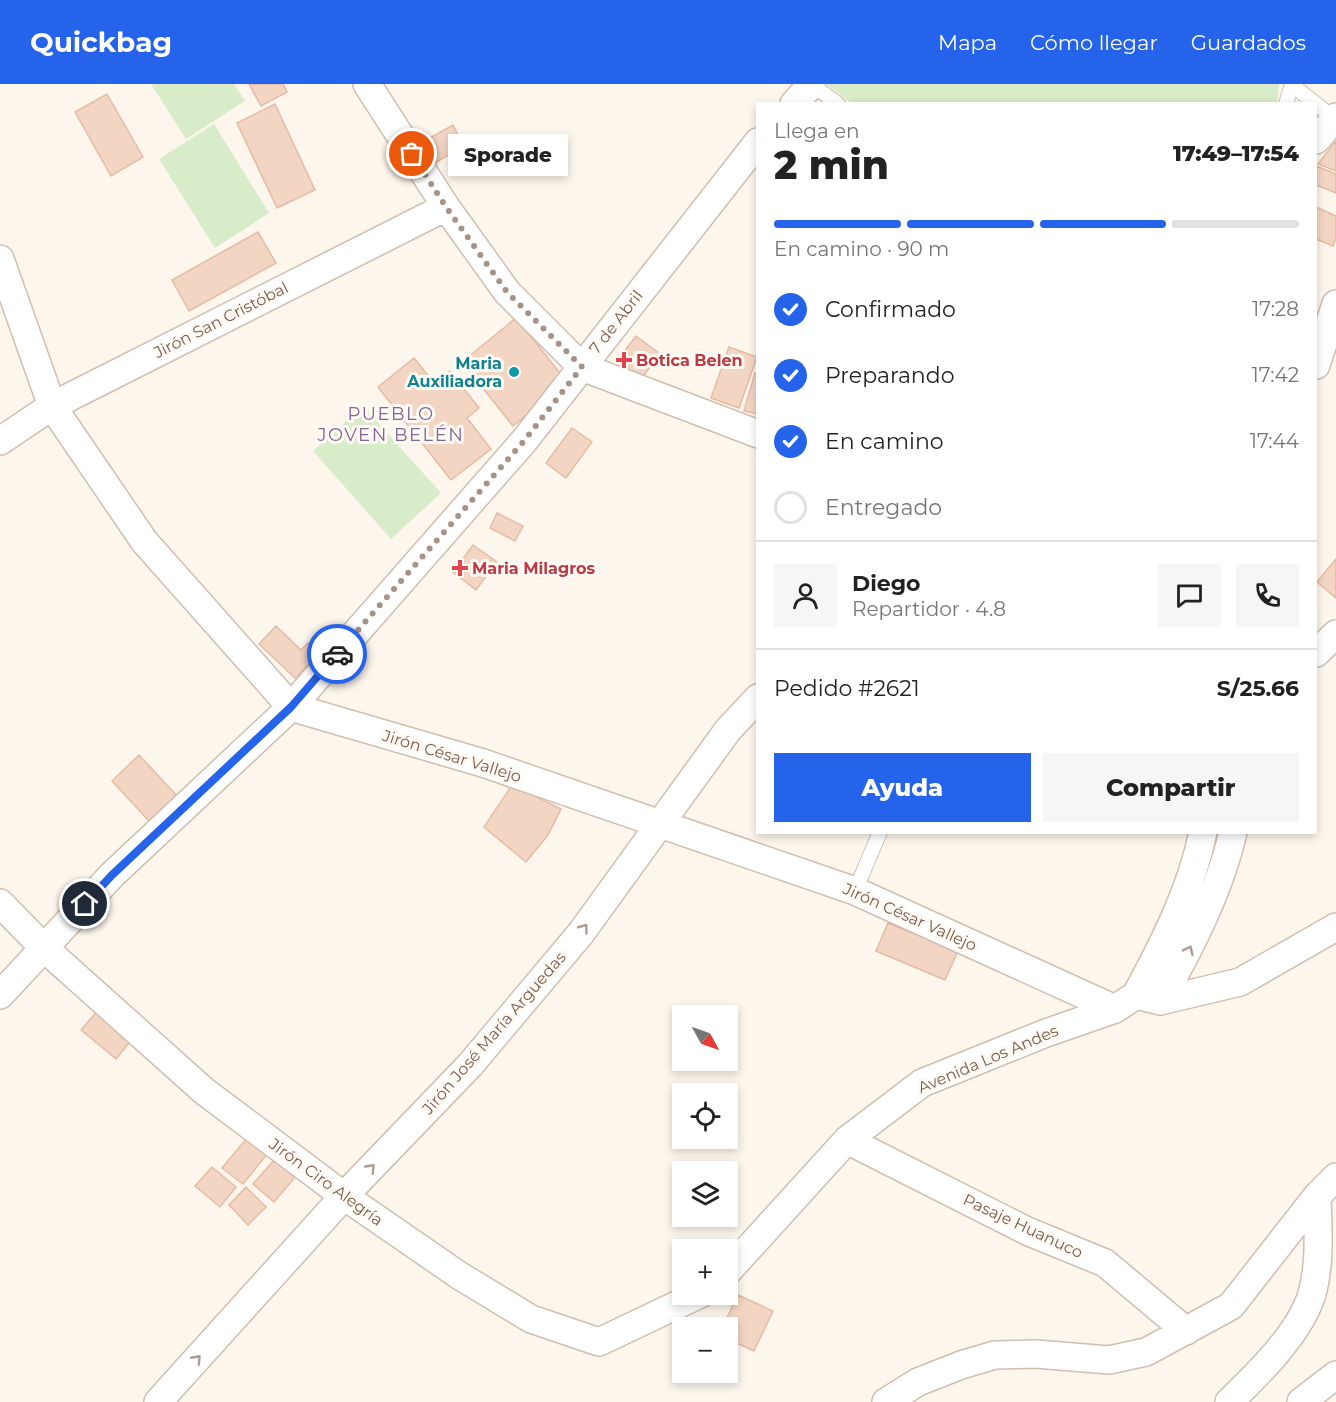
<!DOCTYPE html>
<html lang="es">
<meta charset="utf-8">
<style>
:root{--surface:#fff;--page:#f6f6f6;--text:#222;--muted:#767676;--line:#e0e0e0;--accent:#2563eb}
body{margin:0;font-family:Montserrat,sans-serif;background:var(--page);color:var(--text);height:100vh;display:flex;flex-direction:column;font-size:22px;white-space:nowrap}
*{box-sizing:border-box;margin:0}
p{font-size:20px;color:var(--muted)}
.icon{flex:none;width:33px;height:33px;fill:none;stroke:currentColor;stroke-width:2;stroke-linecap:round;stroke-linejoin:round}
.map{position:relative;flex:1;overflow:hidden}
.side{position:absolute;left:756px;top:18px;width:561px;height:732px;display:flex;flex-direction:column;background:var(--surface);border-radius:0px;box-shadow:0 3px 9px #0003}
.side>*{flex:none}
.needle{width:39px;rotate:130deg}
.tools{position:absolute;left:672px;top:921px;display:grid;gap:12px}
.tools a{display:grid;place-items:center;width:66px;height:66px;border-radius:0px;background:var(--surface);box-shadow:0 3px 9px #0003;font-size:30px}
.pin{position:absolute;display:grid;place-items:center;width:51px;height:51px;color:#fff;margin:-26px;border:3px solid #fff;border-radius:50%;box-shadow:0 2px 6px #0007}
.courier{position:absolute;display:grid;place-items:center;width:60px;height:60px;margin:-30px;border:4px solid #2563eb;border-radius:50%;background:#fff;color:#222;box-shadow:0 2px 8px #0007}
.bubble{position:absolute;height:42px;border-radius:0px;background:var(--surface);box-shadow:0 3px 9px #0003;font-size:20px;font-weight:800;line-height:42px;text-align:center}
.head em{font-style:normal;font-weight:800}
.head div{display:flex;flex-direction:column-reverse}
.head{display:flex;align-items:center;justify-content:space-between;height:102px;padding:0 18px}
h1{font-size:39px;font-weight:800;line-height:45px}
.bar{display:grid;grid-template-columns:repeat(4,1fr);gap:9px 6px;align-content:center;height:72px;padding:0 18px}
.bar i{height:8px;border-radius:4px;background:var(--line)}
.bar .active{background:var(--accent)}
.bar p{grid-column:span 4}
.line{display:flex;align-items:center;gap:15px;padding:0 18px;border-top:2px solid var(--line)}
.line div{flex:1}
.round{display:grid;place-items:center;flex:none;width:63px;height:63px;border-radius:0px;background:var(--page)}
ol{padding:0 18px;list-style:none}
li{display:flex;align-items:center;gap:18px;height:66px}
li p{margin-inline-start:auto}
li .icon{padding:6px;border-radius:50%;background:var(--accent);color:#fff;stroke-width:4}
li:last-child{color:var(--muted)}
li i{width:33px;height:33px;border:3px solid var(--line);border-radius:50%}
.cta{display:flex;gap:12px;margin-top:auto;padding:12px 18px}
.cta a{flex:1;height:69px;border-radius:0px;background:var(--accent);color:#fff;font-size:24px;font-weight:800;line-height:69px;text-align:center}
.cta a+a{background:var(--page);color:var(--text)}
header{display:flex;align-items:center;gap:36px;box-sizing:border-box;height:84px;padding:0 30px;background:var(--accent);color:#fff}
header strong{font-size:28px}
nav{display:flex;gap:33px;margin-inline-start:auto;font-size:21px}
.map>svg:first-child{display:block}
</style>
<header>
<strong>Quickbag</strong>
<nav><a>Mapa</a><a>Cómo llegar</a><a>Guardados</a></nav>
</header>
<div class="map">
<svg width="1336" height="1318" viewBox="0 0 1336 1318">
<rect width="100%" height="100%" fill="#fdf6ec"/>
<path fill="#d8ecc9" d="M151,0H234L245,17L186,55Z
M826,0H1279L1277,20H853Z
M214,40L269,129L215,164L159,75Z
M363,322L441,409L391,455L313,367Z"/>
<path fill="#f3d5c3" stroke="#e6bba3" stroke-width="1.5" d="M249,0H283L287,8L261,22Z
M107,10L143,73L111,92L75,28Z
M275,20L315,106L277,124L237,39Z
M453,41L459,53L450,58L455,67L432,81L419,60Z
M1336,57V87L1318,80Z
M1316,82L1336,90V109L1316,101Z
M1316,123L1336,132V154L1333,162L1316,155Z
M258,148L276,179L189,227L172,196Z
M516,234L567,298L513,342L462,278Z
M636,252L660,270L641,295L622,281L620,273Z
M729,263L757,273L739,324L711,314Z
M414,274L434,299L450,287L479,324L467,334L491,365L451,396L378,303Z
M755,289L758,290V330L744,327Z
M572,344L592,358L566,394L546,379Z
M497,429L523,442L515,457L490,444Z
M473,461L497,478L476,506L453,488Z
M1336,475V514L1317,498Z
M276,542L301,566L308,559L319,570L295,594L259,560Z
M139,671L178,713L150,738L112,697Z
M512,701L561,725L548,751L526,778L484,743Z
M888,839L958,867L945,896L876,867Z
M99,925L133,954L116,975L81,946Z
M248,1053L268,1069L243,1100L222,1084Z
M275,1075L296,1092L274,1118L253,1100Z
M212,1083L236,1103L220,1123L195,1102Z
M246,1103L266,1123L248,1141L229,1121Z
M738,1211L773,1227L754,1267L728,1255V1244H722Z"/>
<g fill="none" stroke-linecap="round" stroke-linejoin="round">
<g stroke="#d1beb0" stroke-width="16">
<path id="service" d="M811,0L838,20
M1292,1L1334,34
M1286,20L1292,0
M855,807L880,748"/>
</g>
<g stroke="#d1beb0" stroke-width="30">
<path id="minor" d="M367,0L446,123L507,208L582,283L758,350
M794,20L811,1
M1316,56L1336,33
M0,175L52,322L144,457L291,623L483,679L855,807L1115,925
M1316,281L1336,220
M0,357L52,322L446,123
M1316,569L1336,550
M0,819L43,863L204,1007L344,1112L460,1192L531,1235L599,1258L700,1210
M0,911L112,791L291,623L524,357L758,58
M1136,911C1164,859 1191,807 1203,748
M1160,917C1189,866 1220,806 1233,748
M847,1056L1027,1147L1105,1179L1186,1247
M728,1187L847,1056L922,999L1046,949L1115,925L1136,911L1160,917L1240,898L1336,843
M158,1318L344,1112L470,981L581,849L728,646L758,614
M886,1318L918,1298L961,1281L995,1271L1036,1270L1109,1276L1146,1268L1231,1222L1317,1112L1336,1093
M1229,1318C1258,1290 1298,1251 1311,1213C1321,1180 1318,1145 1317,1112
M1301,1318L1336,1291"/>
</g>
<use href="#service" stroke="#fff" stroke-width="14"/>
<use href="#minor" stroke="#fff" stroke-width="27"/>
</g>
<defs><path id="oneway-chevron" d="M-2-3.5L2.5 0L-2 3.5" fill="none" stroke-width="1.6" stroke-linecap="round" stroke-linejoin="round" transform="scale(1.5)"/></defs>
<g stroke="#af9d94">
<use href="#oneway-chevron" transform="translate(584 844) rotate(-53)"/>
<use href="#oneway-chevron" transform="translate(1189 866) rotate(-64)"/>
<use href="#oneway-chevron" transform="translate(371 1084) rotate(-46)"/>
<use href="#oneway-chevron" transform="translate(197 1275) rotate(-48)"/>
</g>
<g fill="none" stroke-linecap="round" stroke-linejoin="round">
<path stroke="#a89285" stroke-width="6" stroke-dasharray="0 10.8" d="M337,570L524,357L582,283L507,208L446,123L412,70"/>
<path stroke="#2563eb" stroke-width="8" d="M85,820L112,791L291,623L337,570"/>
</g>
<g fill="#e0444e" stroke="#fffaf3" stroke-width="2">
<path d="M621 267h6v6h6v6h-6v6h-6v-6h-6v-6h6z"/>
<path d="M457 475h6v6h6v6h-6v6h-6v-6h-6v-6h6z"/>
</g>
<circle fill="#0f9aa8" stroke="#fffaf3" stroke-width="2" cx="514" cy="288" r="6"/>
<g text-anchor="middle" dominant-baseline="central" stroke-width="6" stroke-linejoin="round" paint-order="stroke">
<g font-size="16" fill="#7a5c4d" stroke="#fffaf3">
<text transform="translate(221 236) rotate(-27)">Jirón San Cristóbal</text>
<text transform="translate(616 238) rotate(-52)">7 de Abril</text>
<text transform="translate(452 672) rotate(17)">Jirón César Vallejo</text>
<text transform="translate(910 833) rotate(24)">Jirón César Vallejo</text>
<text transform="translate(494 949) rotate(-49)">Jirón José María Arguedas</text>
<text transform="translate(988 975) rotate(-23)">Avenida Los Andes</text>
<text transform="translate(326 1098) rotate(36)">Jirón Ciro Alegría</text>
<text transform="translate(1023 1142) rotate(25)">Pasaje Huanuco</text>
</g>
<g font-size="16" font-weight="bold" fill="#be3a42" stroke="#fffaf3" text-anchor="start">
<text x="636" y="276">Botica Belen</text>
<text x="472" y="484">Maria Milagros</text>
</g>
<g font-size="16" font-weight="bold" fill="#0d838f" stroke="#fffaf3" text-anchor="end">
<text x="502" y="279">Maria<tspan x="502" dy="18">Auxiliadora</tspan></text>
</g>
<g font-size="18" letter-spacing="1.5" fill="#846695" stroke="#fffaf3">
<text x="391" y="330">PUEBLO<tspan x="391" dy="21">JOVEN BELÉN</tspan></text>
</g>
</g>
</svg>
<div class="tools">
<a><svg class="needle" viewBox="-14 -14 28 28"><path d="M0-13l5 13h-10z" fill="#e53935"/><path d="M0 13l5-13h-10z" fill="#767676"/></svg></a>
<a><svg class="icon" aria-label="locate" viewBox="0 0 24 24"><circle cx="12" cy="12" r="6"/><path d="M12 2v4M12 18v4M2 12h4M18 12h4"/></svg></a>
<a><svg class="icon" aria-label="layers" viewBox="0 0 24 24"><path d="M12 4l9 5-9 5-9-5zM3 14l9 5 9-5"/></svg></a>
<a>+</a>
<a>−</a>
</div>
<div class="pin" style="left:412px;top:70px;background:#ea580c"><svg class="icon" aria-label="bag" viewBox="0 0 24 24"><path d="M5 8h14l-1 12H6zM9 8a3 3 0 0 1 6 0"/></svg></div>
<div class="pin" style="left:85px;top:820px;background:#1f2937"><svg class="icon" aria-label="home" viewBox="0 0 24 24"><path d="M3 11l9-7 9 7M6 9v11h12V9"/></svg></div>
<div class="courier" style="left:337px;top:570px"><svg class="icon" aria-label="car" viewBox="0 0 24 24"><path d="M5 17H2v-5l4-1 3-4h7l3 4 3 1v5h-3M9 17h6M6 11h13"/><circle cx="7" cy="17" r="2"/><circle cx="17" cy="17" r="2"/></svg></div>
<div class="bubble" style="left:448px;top:50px;width:120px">Sporade</div>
<section class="side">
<div class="head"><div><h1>2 min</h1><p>Llega en</p></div><em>17:49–17:54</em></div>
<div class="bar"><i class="active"></i><i class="active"></i><i class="active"></i><i></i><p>En camino · 90 m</p></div>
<ol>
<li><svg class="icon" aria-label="check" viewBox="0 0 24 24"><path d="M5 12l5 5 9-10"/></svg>Confirmado<p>17:28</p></li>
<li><svg class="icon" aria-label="check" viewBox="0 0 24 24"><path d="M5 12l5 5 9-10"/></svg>Preparando<p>17:42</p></li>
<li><svg class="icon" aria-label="check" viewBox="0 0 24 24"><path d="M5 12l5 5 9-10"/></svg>En camino<p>17:44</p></li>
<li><i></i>Entregado</li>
</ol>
<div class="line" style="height:108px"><a class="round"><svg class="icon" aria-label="person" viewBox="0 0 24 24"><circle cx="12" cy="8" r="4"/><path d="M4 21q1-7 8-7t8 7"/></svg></a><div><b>Diego</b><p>Repartidor · 4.8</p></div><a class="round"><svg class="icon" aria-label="chat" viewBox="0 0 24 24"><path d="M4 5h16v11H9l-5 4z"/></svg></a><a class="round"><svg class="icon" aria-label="phone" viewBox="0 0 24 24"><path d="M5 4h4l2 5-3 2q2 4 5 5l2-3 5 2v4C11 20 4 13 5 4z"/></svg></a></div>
<div class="line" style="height:78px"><div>Pedido #2621</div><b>S/25.66</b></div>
<div class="cta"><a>Ayuda</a><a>Compartir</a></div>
</section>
</div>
